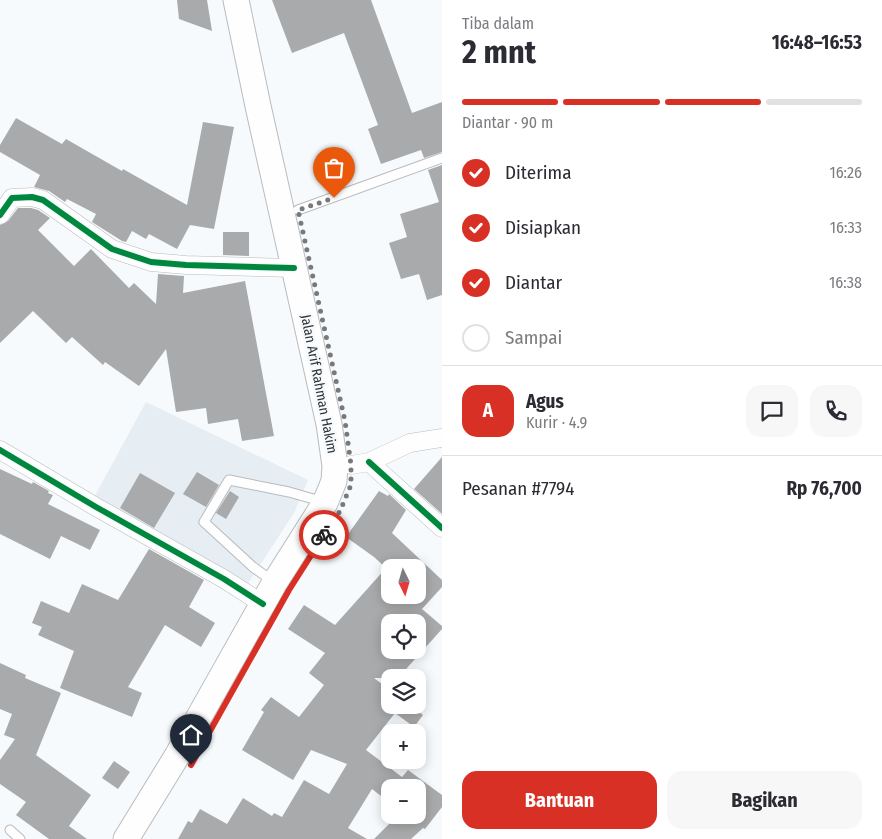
<!DOCTYPE html>
<html lang="id">
<meta charset="utf-8">
<style>
:root{--surface:#fff;--page:#f7f7f7;--text:#2b2b33;--muted:#7c7c81;--line:#e1e1e2;--accent:#d93025}
body{margin:0;font-family:"Fira Sans Condensed",sans-serif;background:var(--page);color:var(--text);height:100vh;display:flex;flex-direction:column;font-size:19px;white-space:nowrap}
*{box-sizing:border-box;margin:0}
p{font-size:16px;color:var(--muted)}
.icon{flex:none;width:28px;height:28px;fill:none;stroke:currentColor;stroke-width:2;stroke-linecap:round;stroke-linejoin:round}
.map{position:relative;flex:1;overflow:hidden}
.sheet{display:flex;flex-direction:column;background:var(--surface);width:440px}
.sheet>*{flex:none}
.needle{width:32px;rotate:175deg}
.fabs{position:absolute;left:381px;top:559px;display:grid;gap:10px}
.fabs a{display:grid;place-items:center;width:45px;height:45px;border-radius:10px;background:var(--surface);box-shadow:0 2px 12px #0003;font-size:25px}
.pin{position:absolute;display:grid;place-items:center;width:42px;height:42px;color:#fff;margin:-51px -21px;border-radius:50% 50% 50% 0;rotate:-45deg;box-shadow:0 0 5px #0007}
.pin .icon{rotate:45deg}
.courier{position:absolute;display:grid;place-items:center;width:50px;height:50px;margin:-25px;border:4px solid #d93025;border-radius:50%;background:#fff;color:#222;box-shadow:0 1px 6px #0007}
.summary em{font-style:normal;font-weight:700}
.summary div{display:flex;flex-direction:column-reverse}
.summary{display:flex;align-items:center;justify-content:space-between;height:85px;padding:0 20px}
h1{font-size:32px;font-weight:700;line-height:38px}
.bar{display:grid;grid-template-columns:repeat(4,1fr);gap:8px 5px;align-content:center;height:60px;padding:0 20px}
.bar i{height:6px;border-radius:4px;background:var(--line)}
.bar .current{background:var(--accent)}
.bar p{grid-column:span 4}
.line{display:flex;align-items:center;gap:12px;padding:0 20px;border-top:1px solid var(--line)}
.line div{flex:1}
.round{display:grid;place-items:center;flex:none;width:52px;height:52px;border-radius:15px;background:var(--page)}
ol{padding:0 20px;list-style:none}
li{display:flex;align-items:center;gap:15px;height:55px}
li p{margin-inline-start:auto}
li .icon{padding:5px;border-radius:50%;background:var(--accent);color:#fff;stroke-width:4}
li:last-child{color:var(--muted)}
li i{width:28px;height:28px;border:2px solid var(--line);border-radius:50%}
.button{display:flex;gap:10px;margin-top:auto;padding:10px 20px}
.button a{flex:1;height:58px;border-radius:15px;background:var(--accent);color:#fff;font-size:20px;font-weight:700;line-height:58px;text-align:center}
.button a+a{background:var(--page);color:var(--text)}
main{display:flex;flex:1;min-height:0}
.map>svg:first-child{display:block}
</style>
<main>
<div class="map">
<svg width="442" height="839" viewBox="0 0 442 839">
<rect width="100%" height="100%" fill="#f7fafc"/>
<path fill="#e6edf3" d="M146,402L308,480L294,513L247,585L92,501Z"/>
<path fill="#a9aaab" fill-rule="evenodd" d="M177,0H207L212,31L179,19Z
M272,0H371L412,113L442,102V152L424,158L421,150L381,164L368,129L378,125L344,33L292,53Z
M16,118L62,144L66,139L122,171L123,169L187,205L203,122L234,127L214,229L190,225L177,249L149,234L146,239L132,231L126,242L122,241L92,222L96,214L67,199L65,202L49,191L34,187L40,175L0,152V145Z
M338,160L345,176L329,183L323,167Z
M442,165V295L427,300L419,274L401,279L389,243L407,237L400,214L439,202L428,170Z
M18,208H31L38,210L50,218L38,230L74,266L91,249L129,288L134,283L156,304L158,274L184,276L183,293L245,281L274,436L242,441L238,419L208,424L206,408L176,412L166,349L139,386L105,362L103,365L72,337L66,343L33,311L0,343V225L8,221Z
M223,232H249V256L223,255Z
M442,457V514L414,489Z
M0,469L32,484L33,482L49,491L48,493L53,495L48,504L100,530L90,550L61,536L50,559L0,534Z
M197,472L219,485L206,507L183,494Z
M140,473L175,493L154,528L120,508Z
M230,491L239,497L226,519L216,513Z
M379,491L388,496L389,494L406,510L392,533L442,580V587L422,609L442,626V629L398,678H374L390,690V705H410L423,715L414,727L395,713L366,750L402,777L408,770L442,795V807L425,829L423,828L411,839H374L398,815H418V788H390V803L372,789L348,828L367,839H178L188,821L192,823L200,809L227,824L243,798L272,816L274,813L282,817L304,780L329,794L347,764L311,750L293,780L242,750L264,712L261,710L271,697L299,717L324,685L309,673L325,653L288,629L304,605L335,625L386,568L374,557L346,537ZM390,568H418V595H390ZM390,622H418V650H390Z
M149,549L204,580L189,607L215,623L201,647L165,625L128,687L142,693L132,717L60,688L74,651L38,635L42,627L32,623L41,601L69,613L82,584L118,600Z
M0,663L26,675L25,678L61,693L36,755L91,795L69,826L87,839H49L16,815L26,802L0,784V760L15,739L4,735L12,714L0,709Z
M114,761L130,772L118,789L102,778Z"/>
<g fill="none" stroke-linecap="round" stroke-linejoin="round">
<g stroke="#b9bbbd" stroke-width="11">
<path id="lane" d="M298,210L442,158
M274,582L253,567L204,522L229,480L289,492L324,502
M10,830L20,839"/>
</g>
<g stroke="#b9bbbd" stroke-width="19">
<path id="street" d="M0,215L12,198L32,197L43,200L112,249L151,262L186,265L294,268
M0,450L96,507L224,579L263,604
M369,462L442,528
M351,465L369,462L410,443L442,438"/>
</g>
<g stroke="#b9bbbd" stroke-width="27">
<path id="secondary" d="M126,839L177,756L275,582L325,503L334,481L335,466L329,424L258,106L236,0"/>
</g>
<use href="#lane" stroke="#fefeff" stroke-width="9"/>
<use href="#street" stroke="#fefeff" stroke-width="18"/>
<use href="#secondary" stroke="#fefeff" stroke-width="25"/>
<g stroke="#f6fafd" stroke-width="9">
<path id="cycleway" d="M0,215L12,198L32,197L43,200L112,249L151,262L186,265L294,268
M0,450L96,507L224,579L263,604
M369,462L442,528"/>
</g>
<use href="#cycleway" stroke="#00873e" stroke-width="6"/>
</g>
<g fill="none" stroke-linecap="round" stroke-linejoin="round">
<path stroke="#77797b" stroke-width="5" stroke-dasharray="0 9" d="M324,535L340,511L351,485V465L345,421L298,210L334,198"/>
<path stroke="#d93025" stroke-width="6" d="M191,765L289,590L324,535"/>
</g>
<g text-anchor="middle" dominant-baseline="central" stroke-width="5" stroke-linejoin="round" paint-order="stroke">
<g font-size="14" fill="#323435" stroke="#f6fafd">
<text transform="translate(319 384) rotate(79)">Jalan Arif Rahman Hakim</text>
</g>
</g>
</svg>
<div class="fabs">
<a><svg class="needle" viewBox="-14 -14 28 28"><path d="M0-13l5 13h-10z" fill="#e53935"/><path d="M0 13l5-13h-10z" fill="#7c7c81"/></svg></a>
<a><svg class="icon" aria-label="locate" viewBox="0 0 24 24"><circle cx="12" cy="12" r="6"/><path d="M12 2v4M12 18v4M2 12h4M18 12h4"/></svg></a>
<a><svg class="icon" aria-label="layers" viewBox="0 0 24 24"><path d="M12 4l9 5-9 5-9-5zM3 14l9 5 9-5"/></svg></a>
<a>+</a>
<a>−</a>
</div>
<div class="pin" style="left:334px;top:198px;background:#ea580c"><svg class="icon" aria-label="bag" viewBox="0 0 24 24"><path d="M5 8h14l-1 12H6zM9 8a3 3 0 0 1 6 0"/></svg></div>
<div class="pin" style="left:191px;top:765px;background:#1f2937"><svg class="icon" aria-label="home" viewBox="0 0 24 24"><path d="M3 11l9-7 9 7M6 9v11h12V9"/></svg></div>
<div class="courier" style="left:324px;top:535px"><svg class="icon" aria-label="bike" viewBox="0 0 24 24"><circle cx="6" cy="16" r="4"/><circle cx="18" cy="16" r="4"/><path d="M6 16l4-8h5l3 8M10 8l3 8H6M13 5h3"/></svg></div>
</div>
<section class="sheet">
<div class="summary"><div><h1>2 mnt</h1><p>Tiba dalam</p></div><em>16:48–16:53</em></div>
<div class="bar"><i class="current"></i><i class="current"></i><i class="current"></i><i></i><p>Diantar · 90 m</p></div>
<ol>
<li><svg class="icon" aria-label="check" viewBox="0 0 24 24"><path d="M5 12l5 5 9-10"/></svg>Diterima<p>16:26</p></li>
<li><svg class="icon" aria-label="check" viewBox="0 0 24 24"><path d="M5 12l5 5 9-10"/></svg>Disiapkan<p>16:33</p></li>
<li><svg class="icon" aria-label="check" viewBox="0 0 24 24"><path d="M5 12l5 5 9-10"/></svg>Diantar<p>16:38</p></li>
<li><i></i>Sampai</li>
</ol>
<div class="line" style="height:90px"><b class="round" style="background:var(--accent);color:#fff">A</b><div><b>Agus</b><p>Kurir · 4.9</p></div><a class="round"><svg class="icon" aria-label="chat" viewBox="0 0 24 24"><path d="M4 5h16v11H9l-5 4z"/></svg></a><a class="round"><svg class="icon" aria-label="phone" viewBox="0 0 24 24"><path d="M5 4h4l2 5-3 2q2 4 5 5l2-3 5 2v4C11 20 4 13 5 4z"/></svg></a></div>
<div class="line" style="height:65px"><div>Pesanan #7794</div><b>Rp 76,700</b></div>
<div class="button"><a>Bantuan</a><a>Bagikan</a></div>
</section>
</main>
